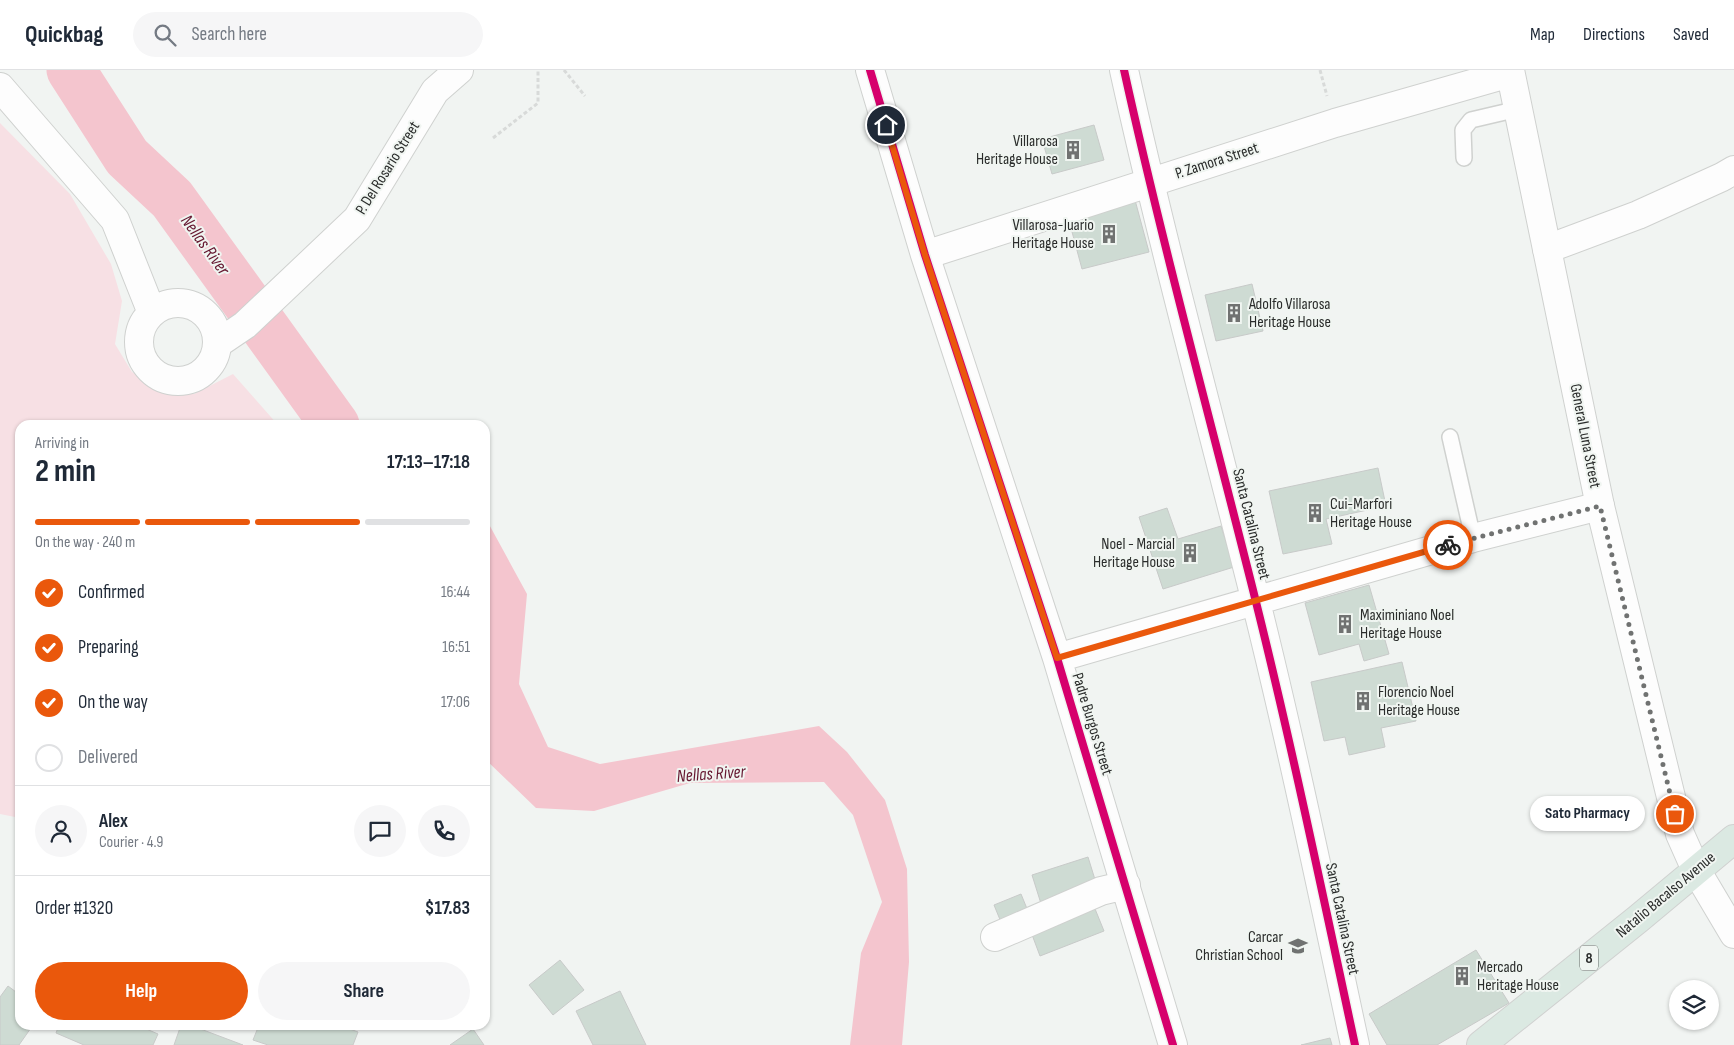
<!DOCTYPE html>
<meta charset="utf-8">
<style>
:root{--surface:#fff;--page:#f6f6f7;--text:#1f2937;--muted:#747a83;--line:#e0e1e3;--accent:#ea580c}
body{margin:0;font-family:"Sofia Sans Condensed",sans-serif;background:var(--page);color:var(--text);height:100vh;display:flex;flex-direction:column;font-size:19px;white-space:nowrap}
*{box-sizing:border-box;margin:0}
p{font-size:16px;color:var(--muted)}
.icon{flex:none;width:28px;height:28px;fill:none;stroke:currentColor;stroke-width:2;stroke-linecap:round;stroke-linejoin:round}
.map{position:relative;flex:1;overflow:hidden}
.panel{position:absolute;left:15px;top:350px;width:475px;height:610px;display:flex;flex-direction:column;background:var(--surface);border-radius:15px;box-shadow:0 1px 4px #0004}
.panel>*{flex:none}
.buttons{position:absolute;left:1669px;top:910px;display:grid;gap:10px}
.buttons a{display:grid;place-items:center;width:50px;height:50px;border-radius:50%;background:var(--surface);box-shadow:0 1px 4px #0004;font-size:25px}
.pin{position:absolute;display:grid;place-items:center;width:42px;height:42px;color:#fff;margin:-21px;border:2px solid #fff;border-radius:50%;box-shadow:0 1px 5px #0007}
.courier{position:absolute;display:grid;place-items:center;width:50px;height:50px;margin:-25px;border:4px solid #ea580c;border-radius:50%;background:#fff;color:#222;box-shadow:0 1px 6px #0007}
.bubble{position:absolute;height:35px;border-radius:18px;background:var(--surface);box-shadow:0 1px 4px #0004;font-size:16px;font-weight:700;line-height:35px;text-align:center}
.overview em{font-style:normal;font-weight:700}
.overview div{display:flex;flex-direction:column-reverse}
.overview{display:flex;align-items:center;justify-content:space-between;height:85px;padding:0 20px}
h1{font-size:32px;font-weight:700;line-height:38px}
.bar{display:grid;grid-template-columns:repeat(4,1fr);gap:8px 5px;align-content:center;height:60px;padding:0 20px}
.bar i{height:6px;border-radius:4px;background:var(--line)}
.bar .active{background:var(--accent)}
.bar p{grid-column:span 4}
.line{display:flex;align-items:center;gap:12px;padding:0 20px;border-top:1px solid var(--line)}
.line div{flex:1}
.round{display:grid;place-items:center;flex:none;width:52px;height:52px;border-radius:26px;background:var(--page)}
ol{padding:0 20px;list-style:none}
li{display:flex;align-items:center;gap:15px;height:55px}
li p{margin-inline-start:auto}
li .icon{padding:5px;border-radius:50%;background:var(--accent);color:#fff;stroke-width:4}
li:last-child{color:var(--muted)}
li i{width:28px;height:28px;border:2px solid var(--line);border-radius:50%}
.action{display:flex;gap:10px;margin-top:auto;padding:10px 20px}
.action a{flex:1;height:58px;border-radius:30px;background:var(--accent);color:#fff;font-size:20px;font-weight:700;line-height:58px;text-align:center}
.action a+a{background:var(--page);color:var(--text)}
header{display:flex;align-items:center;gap:30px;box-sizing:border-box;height:70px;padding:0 25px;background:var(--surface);border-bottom:1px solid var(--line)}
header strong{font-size:24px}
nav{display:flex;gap:28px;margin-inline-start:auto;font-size:18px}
.search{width:350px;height:45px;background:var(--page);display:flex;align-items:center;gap:12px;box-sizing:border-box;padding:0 18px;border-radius:28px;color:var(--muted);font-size:19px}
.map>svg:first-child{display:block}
</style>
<header>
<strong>Quickbag</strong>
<div class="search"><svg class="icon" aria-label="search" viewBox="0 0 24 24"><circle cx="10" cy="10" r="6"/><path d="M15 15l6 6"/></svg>Search here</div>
<nav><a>Map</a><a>Directions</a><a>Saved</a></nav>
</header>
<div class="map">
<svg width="1734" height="975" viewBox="0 0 1734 975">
<rect width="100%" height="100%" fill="#f1f4f2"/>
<path fill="#f7e0e4" d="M0,53L70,124L111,194L122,231L115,274L132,302L160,319L194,324L233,304L278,355H20V748L0,744Z"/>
<path fill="#f4c5ce" d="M485,447L527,524L519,614L548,677L600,694L819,656L847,682L885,730L907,799L909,892L902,975H850L861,883L882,832L853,745L824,712L690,713L594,741L536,738L485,689V633L489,595L485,570Z"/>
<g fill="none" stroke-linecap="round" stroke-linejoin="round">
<path stroke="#f4c5ce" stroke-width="49" d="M71,0L127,87L172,129L335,355"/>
</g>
<path fill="#cedbd3" stroke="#c8cac9" d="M1094,55L1104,90L1052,104L1042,69Z
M1135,130L1149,182L1082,199L1068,147Z
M1252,214L1263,261L1216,271L1205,225Z
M1378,398L1386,436L1326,449L1332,474L1283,484L1269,421Z
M1167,438L1178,469L1221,456L1234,497L1163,519L1139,447Z
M1369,515L1389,584L1364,591L1359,574L1319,585L1305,533Z
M1402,592L1416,651L1381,658L1385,677L1349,685L1345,667L1324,671L1311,612Z
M1088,787L1097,816L1043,840L1032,805Z
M1021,824L1030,846L1003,857L994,835Z
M1091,829L1104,861L1040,886L1028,854Z
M1476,880L1509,933L1437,975H1387L1369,944Z
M560,890L584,920L553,945L529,915Z
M8,916L20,925V955H33L19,975H0V927Z
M620,921L646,975H593L576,941Z
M59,955H137L158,964L153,975H84L56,963Z
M181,955H190L243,975H174Z
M259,955H339L358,962L353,975H268L253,970Z
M473,959L484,975H450Z
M1330,968L1332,975H1301Z"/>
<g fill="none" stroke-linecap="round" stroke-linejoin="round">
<g stroke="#cfd1cf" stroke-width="18">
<path id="service" d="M1464,88L1463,60L1471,50L1518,39
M1450,367L1473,468"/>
</g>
<g stroke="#cfd1cf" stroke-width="30">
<path id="minor" d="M870,0L925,185L1057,588L1173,975
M1124,0C1163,177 1211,352 1255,528C1292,676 1323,826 1355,975
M0,17L115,150L152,243
M1547,179L1638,145L1722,107L1734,100
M925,185L1335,53L1510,3
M139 272a39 39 0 1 1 78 0a39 39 0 1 1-78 0Z
M217,274L245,255L357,149L435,21L459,0
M1057,588L1473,468L1600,436
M1696,800L1734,864
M995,867L1101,821L1126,815"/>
</g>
<g stroke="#cfd1cf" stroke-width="30">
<path id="tertiary" d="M1510,0L1600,436L1680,764L1696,800"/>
</g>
<g stroke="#d0d1d0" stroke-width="30">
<path id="trunk" d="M1481,975L1638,849L1734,769"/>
</g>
<path stroke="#d8dad9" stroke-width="3" stroke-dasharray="4 2.5" stroke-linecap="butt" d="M564,0L585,26
M1320,0L1327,26
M493,68L538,33V0"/>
<use href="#service" stroke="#fdfdfd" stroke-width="15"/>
<use href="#minor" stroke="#fdfdfd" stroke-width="28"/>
<use href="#tertiary" stroke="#fdfdfd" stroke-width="28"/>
<use href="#trunk" stroke="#dbe9e2" stroke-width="28"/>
<g stroke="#f0f5f1" stroke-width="11">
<path id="cycleway" d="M870,0L925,185L1057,588L1173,975
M1124,0C1163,177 1211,352 1255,528C1292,676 1323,826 1355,975"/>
</g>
<use href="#cycleway" stroke="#d6006c" stroke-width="8"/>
</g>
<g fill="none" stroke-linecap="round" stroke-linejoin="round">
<path stroke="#707271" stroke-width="5" stroke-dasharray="0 9" d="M1448,475L1600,436L1675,744"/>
<path stroke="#ea580c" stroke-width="6" d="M886,55L925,185L1057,588L1448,475"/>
</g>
<defs>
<g id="building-bare" transform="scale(1.5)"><path d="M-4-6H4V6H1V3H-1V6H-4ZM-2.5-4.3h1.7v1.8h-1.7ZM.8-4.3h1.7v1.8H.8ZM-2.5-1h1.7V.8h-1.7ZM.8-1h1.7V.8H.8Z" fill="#707271" stroke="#f0f5f1" stroke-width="2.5" paint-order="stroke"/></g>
<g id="school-bare" transform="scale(1.5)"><path d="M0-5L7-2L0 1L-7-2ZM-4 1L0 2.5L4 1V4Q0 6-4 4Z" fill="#707271" stroke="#f0f5f1" stroke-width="2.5" paint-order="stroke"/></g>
</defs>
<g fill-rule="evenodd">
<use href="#building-bare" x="1073" y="80"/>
<use href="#building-bare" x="1109" y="164"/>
<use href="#building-bare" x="1234" y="243"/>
<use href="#building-bare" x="1315" y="443"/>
<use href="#building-bare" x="1190" y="483"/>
<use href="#building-bare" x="1345" y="554"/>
<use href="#building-bare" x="1363" y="631"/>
<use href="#school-bare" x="1298" y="876"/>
<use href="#building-bare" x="1462" y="906"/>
</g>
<g text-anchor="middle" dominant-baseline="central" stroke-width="4" stroke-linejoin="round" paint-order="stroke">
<rect fill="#f0f5f1" stroke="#656866" stroke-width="1" x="1580" y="875.5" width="18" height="25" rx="4"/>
<g font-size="15" font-weight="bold" fill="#2a2c2b">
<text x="1589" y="888">8</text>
</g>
<g font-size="16" fill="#2a2c2b" stroke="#f0f5f1" text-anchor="start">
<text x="1058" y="71" text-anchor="end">Villarosa<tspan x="1058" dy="18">Heritage House</tspan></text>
<text x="1094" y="155" text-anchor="end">Villarosa-Juario<tspan x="1094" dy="18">Heritage House</tspan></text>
<text x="1249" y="234">Adolfo Villarosa<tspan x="1249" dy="18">Heritage House</tspan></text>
<text x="1330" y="434">Cui-Marfori<tspan x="1330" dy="18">Heritage House</tspan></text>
<text x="1175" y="474" text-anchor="end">Noel - Marcial<tspan x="1175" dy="18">Heritage House</tspan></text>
<text x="1360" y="545">Maximiniano Noel<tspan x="1360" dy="18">Heritage House</tspan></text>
<text x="1378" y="622">Florencio Noel<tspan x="1378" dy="18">Heritage House</tspan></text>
<text x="1283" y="867" text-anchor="end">Carcar<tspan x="1283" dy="18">Christian School</tspan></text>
<text x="1477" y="897">Mercado<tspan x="1477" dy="18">Heritage House</tspan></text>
</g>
<g font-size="16" fill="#2a2c2b" stroke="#f0f5f1">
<text transform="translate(1217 91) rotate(-18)">P. Zamora Street</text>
<text transform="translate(388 98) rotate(-58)">P. Del Rosario Street</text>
<text transform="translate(1585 366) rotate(79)">General Luna Street</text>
<text transform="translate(1251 454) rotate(76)">Santa Catalina Street</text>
<text transform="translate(1092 654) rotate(73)">Padre Burgos Street</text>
<text transform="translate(1666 825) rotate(-40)">Natalio Bacalso Avenue</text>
<text transform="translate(1342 849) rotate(78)">Santa Catalina Street</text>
</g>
<g font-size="18" font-style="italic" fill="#661831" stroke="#f0f5f1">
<text transform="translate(205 175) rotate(54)">Nellas River</text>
<text transform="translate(711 704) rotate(-4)">Nellas River</text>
</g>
</g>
</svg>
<div class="buttons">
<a><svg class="icon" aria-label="layers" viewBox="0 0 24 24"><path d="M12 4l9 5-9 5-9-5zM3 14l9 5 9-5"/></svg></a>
</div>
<div class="pin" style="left:1675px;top:744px;background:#ea580c"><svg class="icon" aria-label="bag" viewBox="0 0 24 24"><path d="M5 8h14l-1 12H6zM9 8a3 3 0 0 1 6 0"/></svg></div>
<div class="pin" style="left:886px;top:55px;background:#1f2937"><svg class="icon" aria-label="home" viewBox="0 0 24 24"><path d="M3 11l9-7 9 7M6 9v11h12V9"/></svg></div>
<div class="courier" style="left:1448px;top:475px"><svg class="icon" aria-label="bike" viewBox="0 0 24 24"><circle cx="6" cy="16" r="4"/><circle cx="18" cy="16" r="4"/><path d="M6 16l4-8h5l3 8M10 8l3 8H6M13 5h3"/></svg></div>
<div class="bubble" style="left:1530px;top:726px;width:115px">Sato Pharmacy</div>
<section class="panel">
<div class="overview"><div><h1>2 min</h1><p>Arriving in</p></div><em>17:13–17:18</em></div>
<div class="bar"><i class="active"></i><i class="active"></i><i class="active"></i><i></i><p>On the way · 240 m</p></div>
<ol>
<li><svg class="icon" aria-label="check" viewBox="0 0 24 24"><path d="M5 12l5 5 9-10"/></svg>Confirmed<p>16:44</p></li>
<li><svg class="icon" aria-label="check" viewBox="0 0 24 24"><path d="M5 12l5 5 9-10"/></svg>Preparing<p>16:51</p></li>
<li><svg class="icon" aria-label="check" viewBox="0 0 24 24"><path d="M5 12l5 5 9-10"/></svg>On the way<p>17:06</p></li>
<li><i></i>Delivered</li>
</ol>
<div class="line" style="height:90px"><a class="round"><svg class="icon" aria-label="person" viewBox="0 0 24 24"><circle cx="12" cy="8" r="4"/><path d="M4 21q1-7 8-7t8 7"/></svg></a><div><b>Alex</b><p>Courier · 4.9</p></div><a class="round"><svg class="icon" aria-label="chat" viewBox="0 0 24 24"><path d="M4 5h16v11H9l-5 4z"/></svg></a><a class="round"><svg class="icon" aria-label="phone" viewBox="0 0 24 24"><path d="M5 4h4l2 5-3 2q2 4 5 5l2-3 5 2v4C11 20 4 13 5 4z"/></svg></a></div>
<div class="line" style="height:65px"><div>Order #1320</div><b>$17.83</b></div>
<div class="action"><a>Help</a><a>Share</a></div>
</section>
</div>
